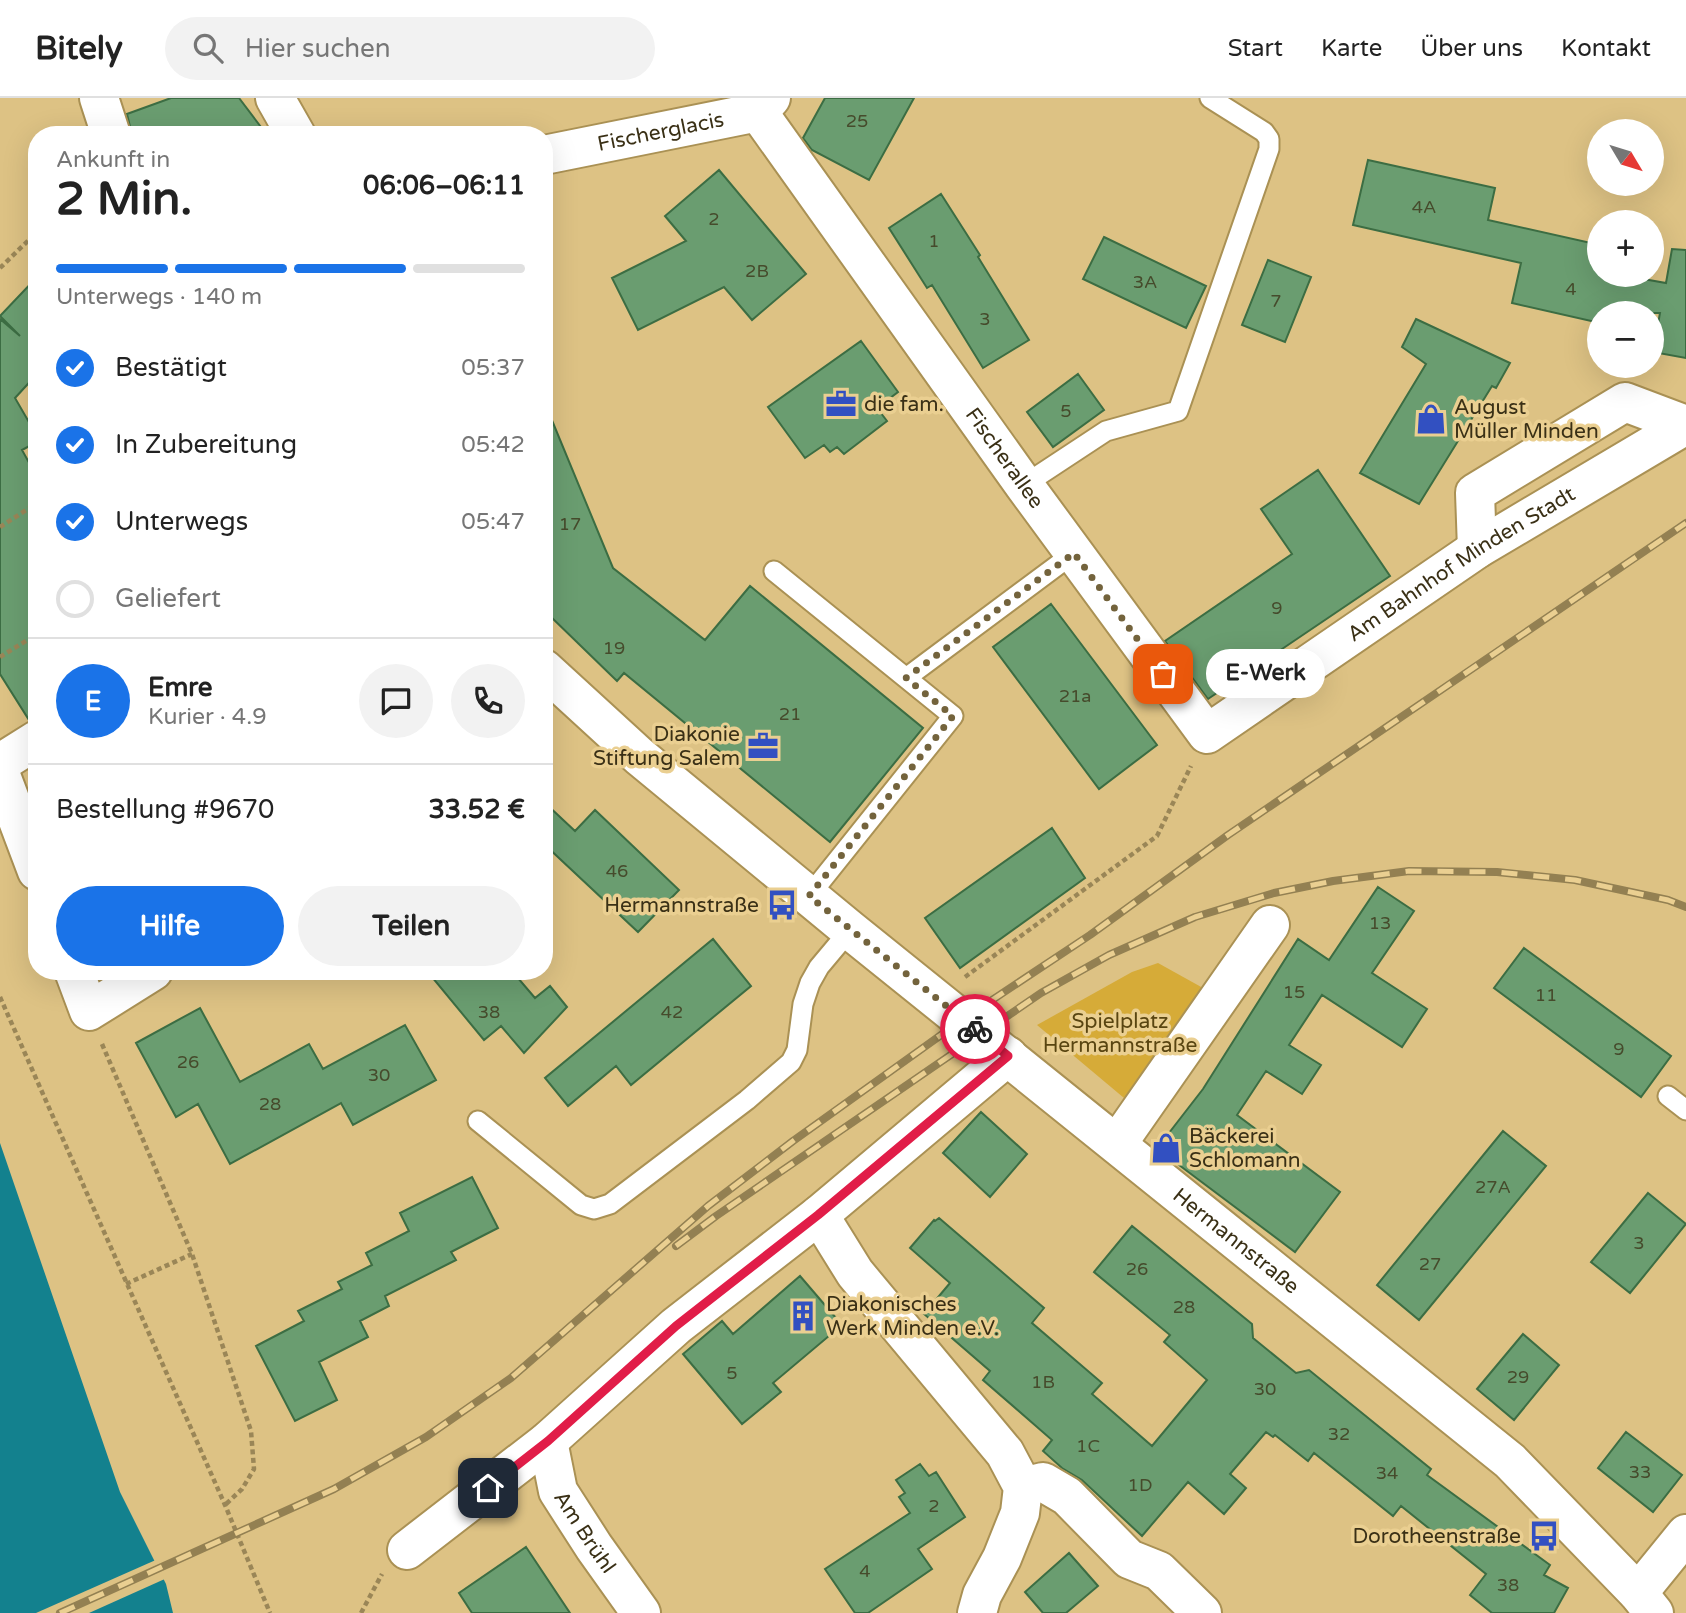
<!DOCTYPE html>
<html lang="de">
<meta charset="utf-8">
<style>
:root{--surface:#fff;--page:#f2f2f2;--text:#222;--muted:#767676;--line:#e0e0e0;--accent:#1a73e8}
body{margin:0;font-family:"Varela Round",sans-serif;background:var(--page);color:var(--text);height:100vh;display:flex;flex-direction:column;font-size:26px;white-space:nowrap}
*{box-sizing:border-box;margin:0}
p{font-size:23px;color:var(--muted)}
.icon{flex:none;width:38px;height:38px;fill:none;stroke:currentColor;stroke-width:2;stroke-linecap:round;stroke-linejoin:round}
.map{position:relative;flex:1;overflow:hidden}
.details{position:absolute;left:28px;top:28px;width:525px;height:854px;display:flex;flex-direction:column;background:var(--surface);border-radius:28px;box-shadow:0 7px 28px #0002}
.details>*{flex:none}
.needle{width:46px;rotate:128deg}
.tools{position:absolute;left:1587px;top:21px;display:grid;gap:14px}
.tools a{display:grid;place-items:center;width:77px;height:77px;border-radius:50%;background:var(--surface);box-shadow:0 7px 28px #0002;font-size:35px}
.pin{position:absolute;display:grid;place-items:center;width:60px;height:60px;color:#fff;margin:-30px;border-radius:14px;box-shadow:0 4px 10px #0006}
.courier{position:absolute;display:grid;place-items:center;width:70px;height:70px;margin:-35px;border:5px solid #e11d48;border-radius:50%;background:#fff;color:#222;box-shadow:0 2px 9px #0007}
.bubble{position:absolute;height:49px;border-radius:24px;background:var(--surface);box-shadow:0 7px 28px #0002;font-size:23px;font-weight:800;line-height:49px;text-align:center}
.summary em{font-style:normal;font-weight:800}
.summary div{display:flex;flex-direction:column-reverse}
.summary{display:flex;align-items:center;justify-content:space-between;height:119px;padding:0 28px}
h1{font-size:46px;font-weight:800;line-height:52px}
.bar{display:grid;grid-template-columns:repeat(4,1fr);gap:10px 7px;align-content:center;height:84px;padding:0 28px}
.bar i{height:9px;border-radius:5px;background:var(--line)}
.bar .current{background:var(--accent)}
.bar p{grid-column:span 4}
.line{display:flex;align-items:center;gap:18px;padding:0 28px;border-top:2px solid var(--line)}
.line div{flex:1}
.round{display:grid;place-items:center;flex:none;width:74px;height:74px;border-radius:37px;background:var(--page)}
ol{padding:0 28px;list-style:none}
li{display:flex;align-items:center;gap:21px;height:77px}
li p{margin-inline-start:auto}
li .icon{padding:7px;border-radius:50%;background:var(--accent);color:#fff;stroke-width:4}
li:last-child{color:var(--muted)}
li i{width:38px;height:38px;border:4px solid var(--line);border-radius:50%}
.button{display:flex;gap:14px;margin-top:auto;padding:14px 28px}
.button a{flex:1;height:80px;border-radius:42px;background:var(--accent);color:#fff;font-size:28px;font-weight:800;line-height:80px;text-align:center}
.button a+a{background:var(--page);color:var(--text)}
header{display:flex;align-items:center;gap:42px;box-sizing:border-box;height:98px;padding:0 35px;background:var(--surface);border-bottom:2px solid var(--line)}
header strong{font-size:33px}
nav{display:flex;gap:38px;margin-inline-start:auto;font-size:24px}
.search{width:490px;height:63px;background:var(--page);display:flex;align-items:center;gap:18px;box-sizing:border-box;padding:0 24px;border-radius:38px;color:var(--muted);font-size:26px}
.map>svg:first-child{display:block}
</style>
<header>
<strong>Bitely</strong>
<div class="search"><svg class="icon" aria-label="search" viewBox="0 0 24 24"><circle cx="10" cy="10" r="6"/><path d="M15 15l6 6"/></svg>Hier suchen</div>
<nav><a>Start</a><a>Karte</a><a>Über uns</a><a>Kontakt</a></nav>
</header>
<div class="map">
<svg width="1686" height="1515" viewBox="0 0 1686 1515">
<rect width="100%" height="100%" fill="#ddc284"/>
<path fill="#d6ab38" d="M1158,865L1203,890L1130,1005L1037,927L1132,874Z"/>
<path fill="#13818e" d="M0,1045L120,1394L166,1486L173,1515H0Z"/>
<path fill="#ddc284" d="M158,1461L167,1480L89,1515H36Z"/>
<path fill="#6a9d70" stroke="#3c6d43" stroke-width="2" d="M171,0H239L267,37H132L127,16Z
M825,0H914L869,82L812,52L803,40Z
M1368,62L1495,90L1488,122L1600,147V177H1621L1666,185L1672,151L1686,152V260L1653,254L1660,215H1600V225L1512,205L1521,165L1353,127Z
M719,72L806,176L752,222L724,189L638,232L612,180L686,143L665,118Z
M941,96L980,157L978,159L1029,242L983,270L932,187L927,190L889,130Z
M1104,139L1206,188L1186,230L1083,181Z
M1268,162L1311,179L1285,244L1242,227Z
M37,179V276L15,300L37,338V344L22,352L37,379V620L29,622L0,576V221L20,238L0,218Z
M1416,221L1510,265L1496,290L1492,288L1419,406L1360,375L1426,266L1402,249Z
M861,243L898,294L877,310L887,323L844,356L837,349L830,354L824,347L805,360L768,309Z
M1078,276L1104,312L1053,349L1027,314Z
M544,303L613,470L705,542L750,488L923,630L830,744L624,575L617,583L550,518L544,491Z
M1318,372L1390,478L1208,601L1165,543L1292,456L1261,411Z
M1051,506L1157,647L1099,691L993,549Z
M544,704L575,733L595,712L679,792L638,834L544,746Z
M1052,730L1085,780L960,870L925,820Z
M1378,789L1414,813L1372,875L1427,911L1402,949L1322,897L1289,947L1321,967L1302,996L1266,973L1237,1017L1340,1094L1295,1154L1163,1055L1162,1044L1203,991L1298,841L1329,862Z
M713,841L751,888L631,987L616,968L568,1008L545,980Z
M1524,850L1671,958L1641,999L1494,890Z
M427,873H512L535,900L550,888L567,909L524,955L501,928L484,942Z
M200,910L240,984L309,946L323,971L405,927L436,982L353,1027L341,1005L230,1066L198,1006L176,1019L136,945Z
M981,1014L1027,1056L990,1099L943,1055Z
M1503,1033L1546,1068L1419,1222L1377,1187Z
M472,1079L498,1130L451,1154L456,1162L385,1198L389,1208L360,1223L368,1239L319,1264L337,1302L295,1323L256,1248L304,1223L298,1213L342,1191L338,1184L372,1167L366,1155L409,1133L400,1115Z
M1648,1095L1686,1126L1630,1195L1591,1164Z
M939,1120L1044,1210L1032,1225L1102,1285L1092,1296L1152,1348L1207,1282L1164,1244L1170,1237L1094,1174L1132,1128L1252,1226L1253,1240L1296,1275L1309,1272L1431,1371L1427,1377L1550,1467L1544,1477L1568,1490L1554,1515H1492L1470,1497L1486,1476L1401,1408L1393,1418L1314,1355L1308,1363L1275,1337L1273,1339L1266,1334L1230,1376L1246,1390L1224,1416L1188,1384L1142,1438L1082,1382L1062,1370L1043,1353L1052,1342L983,1282L990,1273L924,1216L950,1185L910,1150L934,1122L935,1123Z
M800,1178L842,1227L773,1285L781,1294L742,1326L683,1256L722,1223L733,1236Z
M1523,1236L1559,1267L1514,1322L1477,1291Z
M1626,1334L1682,1377L1653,1414L1598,1370Z
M920,1366L929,1378L936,1374L965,1419L918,1451L932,1471L868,1515H855L825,1471L910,1415L899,1399L905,1395L896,1382Z
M526,1449L570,1515H472L459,1495Z
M1069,1455L1098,1488L1066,1515H1043L1025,1494Z"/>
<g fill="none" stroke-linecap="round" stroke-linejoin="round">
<g stroke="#aa9154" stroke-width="23">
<path id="lane" d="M1024,387L1106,333L1178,313L1269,51V41L1264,34L1210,0
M774,473L953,618L809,798
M906,580L1074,455
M1668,998L1686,1012
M478,1023L581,1107L594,1111L610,1106L747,1002L791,964L797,952L803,906L810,885L819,869L850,832"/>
</g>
<g stroke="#aa9154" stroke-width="42">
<g id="street">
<path d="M99,0L111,37"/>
<path d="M275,0L296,37"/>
<path id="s1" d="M758,14L1024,387L1207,636L1477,451L1686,327"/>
<path id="s2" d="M544,57L758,14L771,0"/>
<path d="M1477,451L1475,395L1625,304L1686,327"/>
<path id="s3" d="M544,571L639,658L850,832L1510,1363L1638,1495L1654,1515"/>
<path d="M0,665L37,642"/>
<path d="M0,675L37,773"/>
<path d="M74,873L89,913L153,873"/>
<path d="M1117,1046L1270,827"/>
<path d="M819,1117L855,1175L1005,1355L1023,1389L1020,1415L1002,1460L982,1497L977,1515"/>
<path id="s4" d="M548,1343L558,1393L594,1449L641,1515"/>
<path d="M1023,1389L1043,1384L1067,1398L1129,1461L1159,1473L1202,1515"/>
<path d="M407,1452L548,1343L676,1228L819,1117L1008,958"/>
<path d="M1638,1495L1686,1436"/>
</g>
</g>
<path stroke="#9a8657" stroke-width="4.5" stroke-dasharray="5 3.5" stroke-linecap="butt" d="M0,170L37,134
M0,429L37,405
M0,559L37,536
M965,879L1157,738L1191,668
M0,899L225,1407L270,1515
M102,946L192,1156L251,1333L254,1371L242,1391L225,1407
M126,1186L192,1156
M361,1515L382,1476"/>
<use href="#lane" stroke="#fff" stroke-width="19"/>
<use href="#street" stroke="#fff" stroke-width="38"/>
<g stroke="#938052" stroke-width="8">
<path id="rail" d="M676,1148L716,1118L1041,895L1109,857L1195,819L1274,795L1333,783L1409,773L1497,774L1575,782L1668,802L1686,809
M60,1515L334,1391L426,1339L511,1280L708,1108L793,1043L962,922L1090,837L1228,737L1686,425"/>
</g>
<use href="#rail" stroke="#eacf91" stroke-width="5" stroke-dasharray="16" stroke-linecap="butt"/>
</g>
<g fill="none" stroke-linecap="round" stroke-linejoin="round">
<path stroke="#73633c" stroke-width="7" stroke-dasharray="0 12.6" d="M975,931L809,798L953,618L906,580L1074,455L1163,576"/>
<path stroke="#e11d48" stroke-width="9" d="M488,1390L548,1343L676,1228L818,1117L1008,958L975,931"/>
</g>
<defs>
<g id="office-bare" transform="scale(2.415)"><path d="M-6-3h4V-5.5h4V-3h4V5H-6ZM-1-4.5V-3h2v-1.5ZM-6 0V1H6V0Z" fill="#3250c1" stroke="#eacf91" stroke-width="2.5" paint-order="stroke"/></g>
<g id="shop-bare" transform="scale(2.415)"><path d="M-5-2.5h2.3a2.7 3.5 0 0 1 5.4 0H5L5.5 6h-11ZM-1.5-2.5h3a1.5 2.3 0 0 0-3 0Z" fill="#3250c1" stroke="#eacf91" stroke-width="2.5" paint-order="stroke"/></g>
<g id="bus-bare" transform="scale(2.415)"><path d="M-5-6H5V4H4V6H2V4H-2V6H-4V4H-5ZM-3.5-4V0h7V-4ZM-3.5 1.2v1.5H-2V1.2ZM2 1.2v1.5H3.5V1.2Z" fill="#3250c1" stroke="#eacf91" stroke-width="2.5" paint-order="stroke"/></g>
<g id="building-bare" transform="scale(2.415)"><path d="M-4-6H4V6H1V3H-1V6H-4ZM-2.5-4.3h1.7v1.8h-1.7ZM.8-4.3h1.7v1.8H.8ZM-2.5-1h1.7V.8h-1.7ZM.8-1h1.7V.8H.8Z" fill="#3250c1" stroke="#eacf91" stroke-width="2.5" paint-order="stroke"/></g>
</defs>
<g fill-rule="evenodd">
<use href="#office-bare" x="841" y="306"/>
<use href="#shop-bare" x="1431" y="321"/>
<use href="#office-bare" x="763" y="648"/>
<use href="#bus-bare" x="782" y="807"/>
<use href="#shop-bare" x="1166" y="1050"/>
<use href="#building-bare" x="803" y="1218"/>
<use href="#bus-bare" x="1544" y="1438"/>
</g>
<g text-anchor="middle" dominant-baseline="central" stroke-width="7" stroke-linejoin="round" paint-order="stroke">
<g font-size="18" fill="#464b2c">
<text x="857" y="23">25</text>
<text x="1424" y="109">4A</text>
<text x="714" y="121">2</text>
<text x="934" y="143">1</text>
<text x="757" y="173">2B</text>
<text x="1145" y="184">3A</text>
<text x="1571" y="191">4</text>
<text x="1276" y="203">7</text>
<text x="985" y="221">3</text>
<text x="1066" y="313">5</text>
<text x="570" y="426">17</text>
<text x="1277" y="510">9</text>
<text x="614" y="550">19</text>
<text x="1075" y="598">21a</text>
<text x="790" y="616">21</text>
<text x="617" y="773">46</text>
<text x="1380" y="825">13</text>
<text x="1294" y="894">15</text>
<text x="1546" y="897">11</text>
<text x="489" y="914">38</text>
<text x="672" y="914">42</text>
<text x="1619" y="951">9</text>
<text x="188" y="964">26</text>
<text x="379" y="977">30</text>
<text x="270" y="1006">28</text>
<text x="1493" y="1089">27A</text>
<text x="1639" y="1145">3</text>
<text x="1430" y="1166">27</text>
<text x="1137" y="1171">26</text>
<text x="1184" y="1209">28</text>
<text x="732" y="1275">5</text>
<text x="1518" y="1279">29</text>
<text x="1043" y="1284">1B</text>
<text x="1265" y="1291">30</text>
<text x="1339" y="1336">32</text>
<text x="1088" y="1348">1C</text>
<text x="1640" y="1374">33</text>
<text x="1387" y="1375">34</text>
<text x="1140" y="1387">1D</text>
<text x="934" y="1408">2</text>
<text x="865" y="1473">4</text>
<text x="1508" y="1487">38</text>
</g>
<g font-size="21" fill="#3a3016" stroke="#eacf91">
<text stroke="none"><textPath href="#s2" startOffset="119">Fischerglacis</textPath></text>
<text stroke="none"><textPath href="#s1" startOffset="425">Fischerallee</textPath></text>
<text stroke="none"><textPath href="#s1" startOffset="1073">Am Bahnhof Minden Stadt</textPath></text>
<text stroke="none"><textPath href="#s3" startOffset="898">Hermannstraße</textPath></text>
<text stroke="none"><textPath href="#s4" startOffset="100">Am Brühl</textPath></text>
</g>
<g font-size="21" fill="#3a3016" stroke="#eacf91" text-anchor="start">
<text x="864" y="306">die fam.</text>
<text x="1454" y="309">August<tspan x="1454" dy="24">Müller Minden</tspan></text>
<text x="740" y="636" text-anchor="end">Diakonie<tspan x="740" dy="24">Stiftung Salem</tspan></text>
<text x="759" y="807" text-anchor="end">Hermannstraße</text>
<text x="1189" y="1038">Bäckerei<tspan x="1189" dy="24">Schlomann</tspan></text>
<text x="826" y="1206">Diakonisches<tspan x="826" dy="24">Werk Minden e.V.</tspan></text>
<text x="1521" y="1438" text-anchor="end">Dorotheenstraße</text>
</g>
<g font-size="21" fill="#594511" stroke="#eacf91">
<text x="1120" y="923">Spielplatz<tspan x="1120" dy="24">Hermannstraße</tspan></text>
</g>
</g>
</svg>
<div class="tools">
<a><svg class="needle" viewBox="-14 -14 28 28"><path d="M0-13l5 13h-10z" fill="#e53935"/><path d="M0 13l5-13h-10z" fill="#767676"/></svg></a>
<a>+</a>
<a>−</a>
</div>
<div class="pin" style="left:1163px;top:576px;background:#ea580c"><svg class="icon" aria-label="bag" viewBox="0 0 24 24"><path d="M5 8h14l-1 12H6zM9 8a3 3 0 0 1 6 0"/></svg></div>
<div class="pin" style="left:488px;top:1390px;background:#1f2937"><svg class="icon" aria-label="home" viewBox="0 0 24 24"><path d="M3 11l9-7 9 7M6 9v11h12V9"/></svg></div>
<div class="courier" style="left:975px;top:931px"><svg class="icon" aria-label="bike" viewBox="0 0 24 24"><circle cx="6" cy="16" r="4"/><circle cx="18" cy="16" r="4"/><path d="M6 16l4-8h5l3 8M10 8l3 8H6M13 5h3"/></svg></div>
<div class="bubble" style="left:1206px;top:551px;width:119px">E-Werk</div>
<section class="details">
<div class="summary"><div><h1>2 Min.</h1><p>Ankunft in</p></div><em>06:06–06:11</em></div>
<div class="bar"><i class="current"></i><i class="current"></i><i class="current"></i><i></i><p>Unterwegs · 140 m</p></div>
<ol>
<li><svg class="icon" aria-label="check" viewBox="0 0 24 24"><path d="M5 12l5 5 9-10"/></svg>Bestätigt<p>05:37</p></li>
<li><svg class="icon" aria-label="check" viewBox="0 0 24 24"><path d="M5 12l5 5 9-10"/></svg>In Zubereitung<p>05:42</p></li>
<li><svg class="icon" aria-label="check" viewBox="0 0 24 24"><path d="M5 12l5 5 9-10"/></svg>Unterwegs<p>05:47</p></li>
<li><i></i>Geliefert</li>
</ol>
<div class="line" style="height:126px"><b class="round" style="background:var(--accent);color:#fff">E</b><div><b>Emre</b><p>Kurier · 4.9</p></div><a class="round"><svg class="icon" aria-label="chat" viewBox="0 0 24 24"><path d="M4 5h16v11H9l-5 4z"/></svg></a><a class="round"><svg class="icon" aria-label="phone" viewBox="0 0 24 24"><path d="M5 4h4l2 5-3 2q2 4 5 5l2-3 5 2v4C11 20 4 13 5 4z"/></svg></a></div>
<div class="line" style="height:91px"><div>Bestellung #9670</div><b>33.52 €</b></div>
<div class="button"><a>Hilfe</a><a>Teilen</a></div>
</section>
</div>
